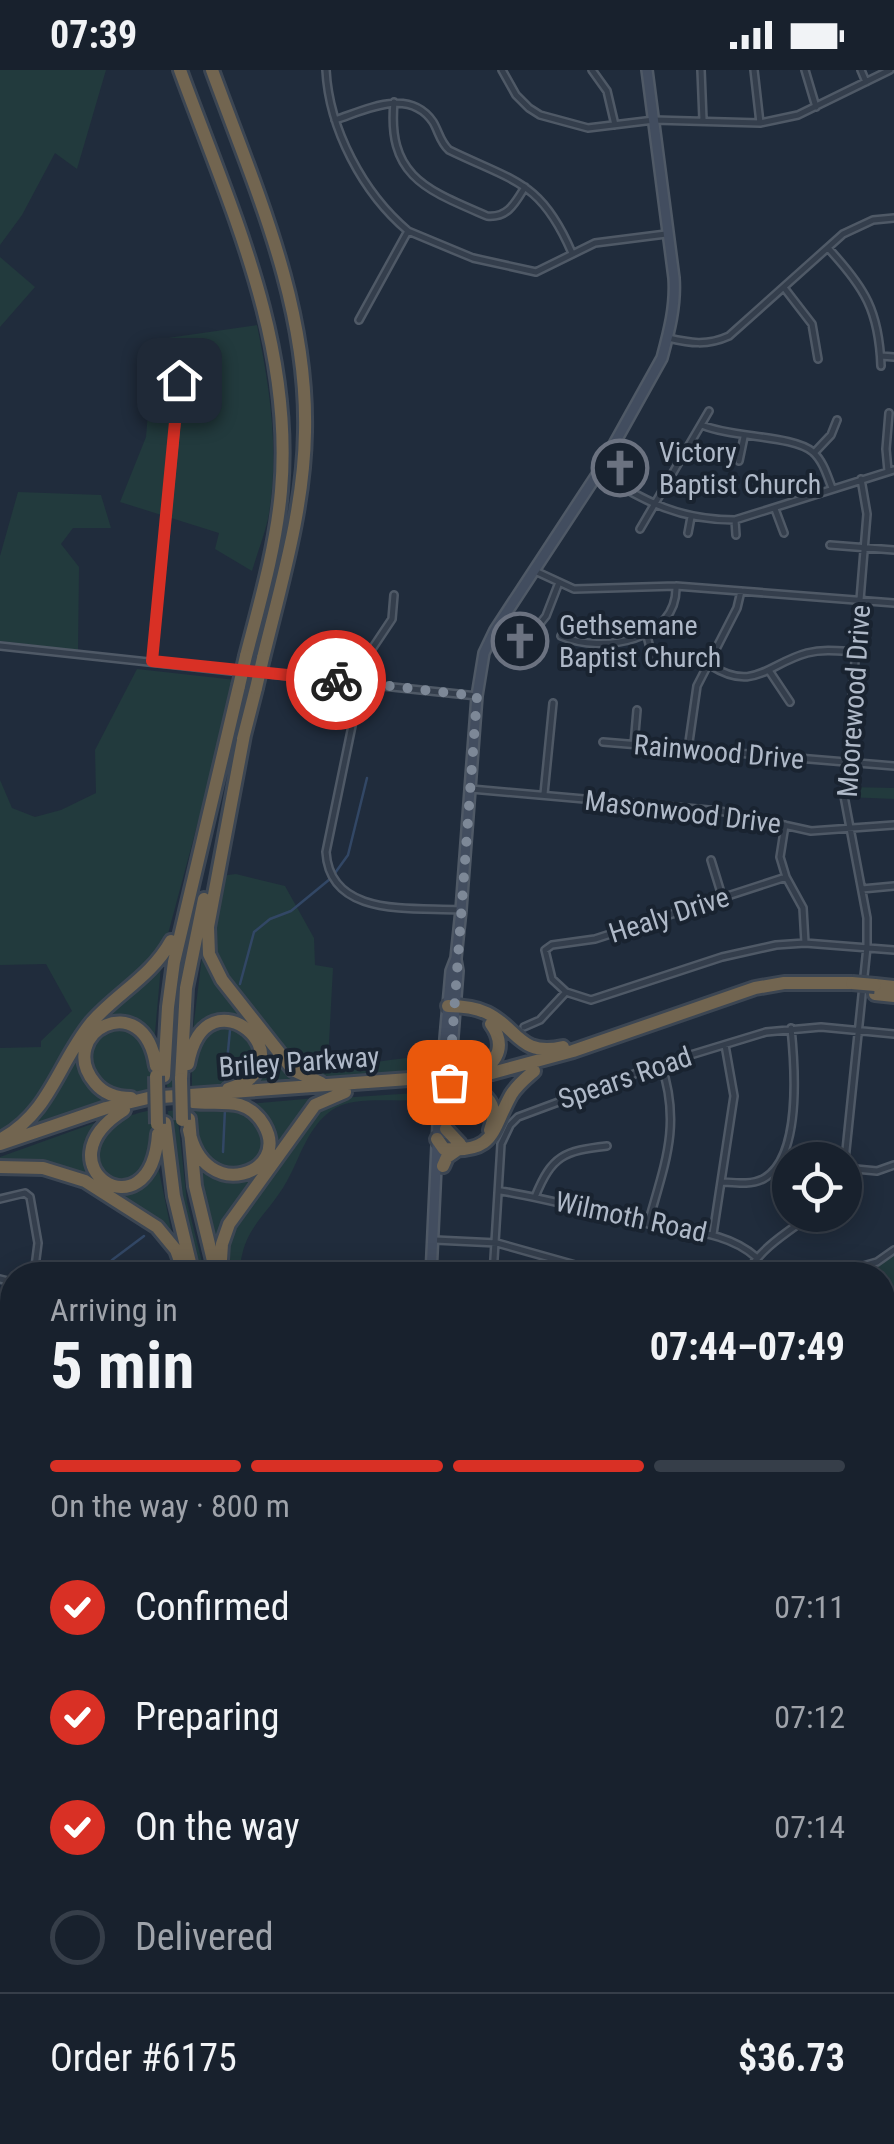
<!DOCTYPE html>
<meta charset="utf-8">
<style>
:root{--surface:#18212d;--page:#252e39;--text:#f1f3f6;--muted:#9fa3aa;--line:#363e49;--accent:#d93025}
body{margin:0;font-family:"Roboto Condensed",sans-serif;background:var(--page);color:var(--text);height:100vh;display:flex;flex-direction:column;font-size:38px;white-space:nowrap}
*{box-sizing:border-box;margin:0}
p{font-size:32px;color:var(--muted)}
.icon{flex:none;width:55px;height:55px;fill:none;stroke:currentColor;stroke-width:2;stroke-linecap:round;stroke-linejoin:round}
.map{position:relative;flex:1;overflow:hidden}
.details{position:absolute;left:0px;top:1192px;width:895px;height:882px;display:flex;flex-direction:column;background:var(--surface);border-radius:40px 40px 0 0;box-shadow:0 5px 25px #0003,0 0 0 2px var(--line)}
.details>*{flex:none}
.tools{position:absolute;left:772px;top:1072px;display:grid;gap:20px}
.tools a{display:grid;place-items:center;width:90px;height:90px;border-radius:50%;background:var(--surface);box-shadow:0 5px 25px #0003,0 0 0 2px var(--line);font-size:50px}
.pin{position:absolute;display:grid;place-items:center;width:85px;height:85px;color:#fff;margin:-42px;border-radius:20px;box-shadow:0 5px 15px #0006}
.courier{position:absolute;display:grid;place-items:center;width:100px;height:100px;margin:-50px;border:8px solid #d93025;border-radius:50%;background:#fff;color:#222;box-shadow:0 2px 12px #0007}
.summary em{font-style:normal;font-weight:700}
.summary div{display:flex;flex-direction:column-reverse}
.summary{display:flex;align-items:center;justify-content:space-between;height:170px;padding:0 50px}
h1{font-size:65px;font-weight:700;line-height:75px}
.bar{display:grid;grid-template-columns:repeat(4,1fr);gap:15px 10px;align-content:center;height:120px;padding:0 50px}
.bar i{height:12px;border-radius:8px;background:var(--line)}
.bar .selected{background:var(--accent)}
.bar p{grid-column:span 4}
.line{display:flex;align-items:center;gap:25px;padding:0 50px;border-top:2px solid var(--line)}
.line div{flex:1}
ol{padding:0 50px;list-style:none}
li{display:flex;align-items:center;gap:30px;height:110px}
li p{margin-inline-start:auto}
li .icon{padding:10px;border-radius:50%;background:var(--accent);color:#fff;stroke-width:4}
li:last-child{color:var(--muted)}
li i{width:55px;height:55px;border:5px solid var(--line);border-radius:50%}
.status{display:flex;justify-content:space-between;align-items:center;height:70px;padding:0 50px;background:var(--surface);direction:ltr}
.status svg{height:28px;fill:currentColor}
.map>svg:first-child{display:block}
</style>
<div class="status"><b>07:39</b><svg viewBox="0 0 49 12"><path d="M0 12V9h3v3zM5 12V6h3v6zM10 12V3h3v9zM15 12V0h3v12zM26 1h20v11H26zM47 4h2v5h-2z"/></svg></div>
<div class="map">
<svg width="894" height="2074" viewBox="0 0 894 2074">
<rect width="100%" height="100%" fill="#202c3c"/>
<path fill="#223a3d" d="M0,0H106L77,99L55,83L22,145L0,175Z
M0,187L35,217L0,257Z
M257,255C270,319 280,383 268,449C264,466 257,484 252,501L215,479L219,463L120,432L146,367L154,270Z
M18,422L101,425L111,458H73L61,474L79,497L78,580L0,571V486Z
M137,599L236,610L168,864L163,878L108,930L41,1031L0,1065V978L41,977V971L72,941L46,894L0,895V710L12,738L35,747L61,740L96,723L95,680Z
M848,717L894,718V729L847,727Z
M236,804L285,816L314,868L315,895L333,898L328,992C357,997 388,989 418,987V993H434V1000L324,1009L298,999L215,893L211,853L220,806Z
M182,864H192L176,1017H167L168,976Z
M204,870L206,882L295,1011L243,1016L262,991L236,949L192,968Z
M161,896L154,974L109,950L83,989L115,1029L20,1062L84,966Z
M221,955L249,963L256,990C242,1014 218,1017 192,1019C192,982 190,976 221,955Z
M105,958L134,959L152,990V1021L125,1025L101,1016L88,988L97,964Z
M416,1023V1030C391,1032 353,1026 332,1040C307,1058 301,1086 287,1111C267,1147 240,1159 240,1205H222V1186L236,1152L307,1046L339,1028Z
M316,1028L318,1029L220,1165H212L209,1161L197,1094L230,1108L270,1082L248,1034Z
M216,1036C251,1038 273,1052 259,1090L239,1102L204,1090L193,1058L192,1038Z
M152,1040L154,1069L143,1105L121,1114L100,1103C99,1096 95,1086 95,1079C96,1053 132,1044 152,1040Z
M177,1040L187,1132L203,1196L194,1200L169,1061L168,1041Z
M100,1051H105L89,1079L113,1119L158,1096L173,1169L76,1103L0,1095V1087Z
M894,1186V1281L883,1237L882,1205H874L872,1198Z
M883,1993L894,1994V2074H869L871,2063L882,2062Z
M0,2021L12,2033V2062H187L214,2066L215,2062L328,2063L327,2074H0Z"/>
<g fill="none" stroke-linecap="round" stroke-linejoin="round">
<path stroke="#324765" stroke-width="2.5" d="M335,803L348,785L367,708
M240,914L254,862L270,849L291,841L330,809
M225,1013L230,960
M223,1082L225,1039
M100,1205L112,1190L144,1166"/>
<path stroke="#324765" stroke-width="8" d="M0,1330L12,1321
M882,1510L894,1511"/>
<g stroke="#4f5966" stroke-width="10">
<path id="minor" d="M326,0C329,59 363,123 408,161
M502,0L516,25L529,38L540,45L588,58L654,50L760,53L798,45L890,0
M592,0L607,21L615,55
M701,0L703,50
M754,0L760,53
M805,0L816,37
M861,0L866,12
M394,32C387,107 427,120 487,146C508,148 515,133 525,117
M335,50C366,40 409,17 433,52C439,62 440,72 449,80C515,112 541,111 572,183
M828,178C865,218 879,241 881,296
M785,219L812,254L818,289
M359,250L408,161L473,188L536,202L595,173L666,164
M668,268C690,273 707,276 729,266L843,164L873,150L894,148
M881,286L894,287
M702,355C732,368 793,365 813,382C823,391 827,405 832,418
M814,383L831,365L837,350
M739,391L744,367
M888,401L886,379L889,343
M598,403C646,431 677,450 735,450L894,400
M775,439L784,463
M735,450L736,465
M640,459L709,341
M688,463L691,447
M830,475L894,480
M535,501L574,519L676,516L894,533
M394,525L392,549L366,588L326,782C330,848 412,837 459,840
M561,566C602,584 678,571 676,516
M647,566L652,586
M0,576L241,602
M519,580L546,546L558,515
M152,591L183,279
M710,595C754,623 767,594 807,583C824,579 839,581 856,582
M770,602L790,632
M261,603L477,626
M603,672L894,696
M634,675L637,640
M688,679L697,616L737,538L741,521
M471,719L720,741L811,761L894,755
M544,724L553,633
M785,755L780,787L786,807L803,838L805,873
M711,790L722,826
M786,807L595,869L552,875L545,880L552,909L566,922L591,930L722,887L776,875L805,873L894,880
M862,819L894,816
M524,957L540,950L566,922
M845,1090L867,877V848L844,726L867,444L861,409
M845,1098L877,1101L894,1095
M723,1112C737,1113 751,1115 763,1109C802,1088 795,997 791,958
M501,1121C550,1129 597,1143 646,1153C685,1162 725,1160 756,1187
M535,1127C552,1085 564,1081 607,1076
M0,1129L25,1123L30,1127L38,1173L34,1205
M648,1154C664,1095 682,1056 661,994
M713,1164L734,1026L725,975
M435,1170L497,1173L611,1205
M493,1205L501,1074L510,1055L518,1047L661,994L766,962L821,957L894,964
M745,1205C762,1177 785,1164 811,1145
M831,1205L877,1192L894,1180
M0,1209L12,1212
M0,1277L12,1259
M882,1320L894,1345
M0,1339L12,1331
M882,1472L894,1476
M0,1538H12
M0,1742L12,1734
M890,1895L894,1897
M0,1934L12,1943
M882,1975L894,1953"/>
</g>
<g stroke="#4f5966" stroke-width="12">
<path id="tertiary" d="M0,1446L12,1442"/>
</g>
<g stroke="#4f5966" stroke-width="14">
<path id="secondary" d="M443,991L451,901L456,888L461,840L477,626L484,583L495,560L598,403L662,288C669,262 676,236 674,208L647,0
M451,992L458,901L456,890
M446,1064L448,1033
M431,1205L439,1032
M882,1545L894,1546
M366,2074L367,2062"/>
</g>
<g stroke="#3c4653" stroke-width="18">
<path id="motorway" d="M180,0C230,137 294,272 281,421C276,477 260,532 246,586
M212,0C255,118 308,234 305,362C304,438 281,514 263,588
M244,665L208,857L209,884L222,910L293,1000L321,1013
M243,669L256,618
M875,915L894,917
M875,924L894,926
M448,936C461,936 475,937 487,943C518,958 519,987 563,977
M188,994C206,895 315,993 228,1019
M479,1002C500,991 505,973 491,954
M164,1006L168,937L174,892L239,616
M181,1009L186,918L204,829
M454,1014C480,1017 502,1031 490,1060
M131,1028C116,1028 104,1024 95,1013C54,964 144,914 156,996
M124,1040C36,1095 151,1169 158,1064
M189,1049L195,1116L215,1199
M165,1053L174,1126L193,1205
M446,1059L460,1074
M189,1060C204,1135 292,1103 264,1055C259,1046 250,1038 240,1035C226,1031 208,1034 193,1032
M3,1068C50,1042 59,992 91,953C117,923 151,907 171,871
M437,1069L444,1079C496,1083 491,1061 511,1025C517,1015 526,1008 534,1001
M0,1074L106,1038L148,1028L492,1003L573,981L755,918L784,913H852
M443,1096L447,1087L457,1080
M0,1097L43,1098L85,1111L157,1157L176,1180L184,1202
M220,1205L222,1174L229,1154L315,1035L345,1022
M882,1646L894,1626
M882,1709L894,1667
M882,1771L894,1699
M769,2062L771,2074
M823,2062V2074
M781,2074L782,2062
M838,2074L840,2062"/>
</g>
<use href="#minor" stroke="#343e4c" stroke-width="5"/>
<use href="#tertiary" stroke="#343e4c" stroke-width="8"/>
<use href="#secondary" stroke="#424d5f" stroke-width="9"/>
<use href="#motorway" stroke="#726550" stroke-width="12"/>
<g stroke="#4f5966" stroke-width="14" stroke-linecap="butt">
<path id="secondary-bridge" d="M439,1032L443,991
M448,1033L451,992"/>
</g>
<g stroke="#3c4653" stroke-width="18" stroke-linecap="butt">
<path id="motorway-bridge" d="M239,616L246,586
M256,618L263,588
M852,913L875,915
M156,1006L157,1054
M181,1009L182,1050"/>
</g>
<use href="#secondary-bridge" stroke="#424d5f" stroke-width="9"/>
<use href="#motorway-bridge" stroke="#726550" stroke-width="12"/>
</g>
<g fill="none" stroke-linecap="round" stroke-linejoin="round">
<path stroke="#7d8897" stroke-width="10" stroke-dasharray="0 18" d="M336,610L477,626L449,1012"/>
<path stroke="#d93025" stroke-width="12" d="M179,310L152,591L336,610"/>
</g>
<defs>
<g id="church-ring" transform="scale(2.875)"><circle r="9.5" fill="#192330" stroke="#6b7280" stroke-width="1.5"/><path d="M-1.2-6h2.4v3.5h3.3v2.4h-3.3V6h-2.4V-.1h-3.3v-2.4h3.3Z" fill="#6b7280"/></g>
</defs>
<g fill-rule="evenodd">
<use href="#church-ring" x="620" y="398"/>
<use href="#church-ring" x="520" y="571"/>
</g>
<g text-anchor="middle" dominant-baseline="central" stroke-width="8" stroke-linejoin="round" paint-order="stroke">
<g font-size="28" fill="#afb9c8" stroke="#192330" text-anchor="start">
<text x="659" y="382">Victory<tspan x="659" dy="32">Baptist Church</tspan></text>
<text x="559" y="555">Gethsemane<tspan x="559" dy="32">Baptist Church</tspan></text>
</g>
<g font-size="28" fill="#afb9c8" stroke="#192330">
<text transform="translate(854 631) rotate(-86)">Moorewood Drive</text>
<text transform="translate(719 682) rotate(5)">Rainwood Drive</text>
<text transform="translate(683 742) rotate(7)">Masonwood Drive</text>
<text transform="translate(669 845) rotate(-18)">Healy Drive</text>
<text transform="translate(299 992) rotate(-4)">Briley Parkway</text>
<text transform="translate(625 1008) rotate(-19)">Spears Road</text>
<text transform="translate(631 1147) rotate(12)">Wilmoth Road</text>
</g>
</g>
</svg>
<div class="tools">
<a><svg class="icon" aria-label="locate" viewBox="0 0 24 24"><circle cx="12" cy="12" r="6"/><path d="M12 2v4M12 18v4M2 12h4M18 12h4"/></svg></a>
</div>
<div class="pin" style="left:449px;top:1012px;background:#ea580c"><svg class="icon" aria-label="bag" viewBox="0 0 24 24"><path d="M5 8h14l-1 12H6zM9 8a3 3 0 0 1 6 0"/></svg></div>
<div class="pin" style="left:179px;top:310px;background:#1f2937"><svg class="icon" aria-label="home" viewBox="0 0 24 24"><path d="M3 11l9-7 9 7M6 9v11h12V9"/></svg></div>
<div class="courier" style="left:336px;top:610px"><svg class="icon" aria-label="bike" viewBox="0 0 24 24"><circle cx="6" cy="16" r="4"/><circle cx="18" cy="16" r="4"/><path d="M6 16l4-8h5l3 8M10 8l3 8H6M13 5h3"/></svg></div>
<section class="details">
<div class="summary"><div><h1>5 min</h1><p>Arriving in</p></div><em>07:44–07:49</em></div>
<div class="bar"><i class="selected"></i><i class="selected"></i><i class="selected"></i><i></i><p>On the way · 800 m</p></div>
<ol>
<li><svg class="icon" aria-label="check" viewBox="0 0 24 24"><path d="M5 12l5 5 9-10"/></svg>Confirmed<p>07:11</p></li>
<li><svg class="icon" aria-label="check" viewBox="0 0 24 24"><path d="M5 12l5 5 9-10"/></svg>Preparing<p>07:12</p></li>
<li><svg class="icon" aria-label="check" viewBox="0 0 24 24"><path d="M5 12l5 5 9-10"/></svg>On the way<p>07:14</p></li>
<li><i></i>Delivered</li>
</ol>
<div class="line" style="height:130px"><div>Order #6175</div><b>$36.73</b></div>
</section>
</div>
